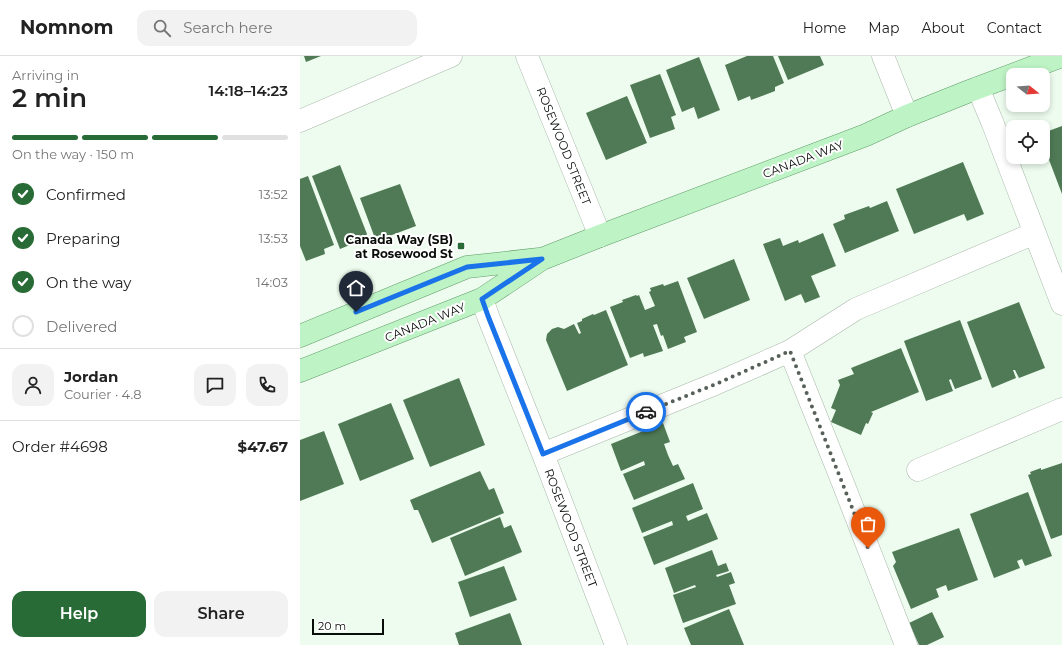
<!DOCTYPE html>
<meta charset="utf-8">
<style>
:root{--surface:#fff;--page:#f2f2f2;--text:#222;--muted:#767676;--line:#e0e0e0;--accent:#286b36}
body{margin:0;font-family:Montserrat,sans-serif;background:var(--page);color:var(--text);height:100vh;display:flex;flex-direction:column;font-size:15px;white-space:nowrap}
*{box-sizing:border-box;margin:0}
p{font-size:13px;color:var(--muted)}
.icon{flex:none;width:22px;height:22px;fill:none;stroke:currentColor;stroke-width:2;stroke-linecap:round;stroke-linejoin:round}
.map{position:relative;flex:1;overflow:hidden}
.panel{display:flex;flex-direction:column;background:var(--surface);width:300px}
.panel>*{flex:none}
.needle{width:26px;rotate:107deg}
.fabs{position:absolute;left:706px;top:12px;display:grid;gap:8px}
.fabs a{display:grid;place-items:center;width:44px;height:44px;border-radius:8px;background:var(--surface);box-shadow:0 2px 6px #0003;font-size:20px}
.scale{position:absolute;left:12px;bottom:10px;width:72px;box-sizing:border-box;padding-left:4px;border:2px solid #080d09;border-top:0;font-size:11px;line-height:14px;white-space:nowrap;color:#080d09;-webkit-text-stroke:3px #fff;paint-order:stroke}
.pin{position:absolute;display:grid;place-items:center;width:34px;height:34px;color:#fff;margin:-41px -17px;border-radius:50% 50% 50% 0;rotate:-45deg;box-shadow:0 0 4px #0007}
.pin .icon{rotate:45deg}
.courier{position:absolute;display:grid;place-items:center;width:40px;height:40px;margin:-20px;border:3px solid #1a73e8;border-radius:50%;background:#fff;color:#222;box-shadow:0 1px 5px #0007}
.headline em{font-style:normal;font-weight:600}
.headline div{display:flex;flex-direction:column-reverse}
.headline{display:flex;align-items:center;justify-content:space-between;height:68px;padding:0 12px}
h1{font-size:26px;font-weight:600;line-height:30px}
.bar{display:grid;grid-template-columns:repeat(4,1fr);gap:6px 4px;align-content:center;height:48px;padding:0 12px}
.bar i{height:5px;border-radius:3px;background:var(--line)}
.bar .on{background:var(--accent)}
.bar p{grid-column:span 4}
.line{display:flex;align-items:center;gap:10px;padding:0 12px;border-top:1px solid var(--line)}
.line div{flex:1}
.round{display:grid;place-items:center;flex:none;width:42px;height:42px;border-radius:12px;background:var(--page)}
ol{padding:0 12px;list-style:none}
li{display:flex;align-items:center;gap:12px;height:44px}
li p{margin-inline-start:auto}
li .icon{padding:4px;border-radius:50%;background:var(--accent);color:#fff;stroke-width:4}
li:last-child{color:var(--muted)}
li i{width:22px;height:22px;border:2px solid var(--line);border-radius:50%}
.action{display:flex;gap:8px;margin-top:auto;padding:8px 12px}
.action a{flex:1;height:46px;border-radius:12px;background:var(--accent);color:#fff;font-size:16px;font-weight:600;line-height:46px;text-align:center}
.action a+a{background:var(--page);color:var(--text)}
header{display:flex;align-items:center;gap:24px;box-sizing:border-box;height:56px;padding:0 20px;background:var(--surface);border-bottom:1px solid var(--line)}
header strong{font-size:19px}
nav{display:flex;gap:22px;margin-inline-start:auto;font-size:14px}
.search{width:280px;height:36px;background:var(--page);display:flex;align-items:center;gap:10px;box-sizing:border-box;padding:0 14px;border-radius:12px;color:var(--muted);font-size:15px}
main{display:flex;flex:1;min-height:0}
.map>svg:first-child{display:block}
</style>
<header>
<strong>Nomnom</strong>
<div class="search"><svg class="icon" aria-label="search" viewBox="0 0 24 24"><circle cx="10" cy="10" r="6"/><path d="M15 15l6 6"/></svg>Search here</div>
<nav><a>Home</a><a>Map</a><a>About</a><a>Contact</a></nav>
</header>
<main>
<section class="panel">
<div class="headline"><div><h1>2 min</h1><p>Arriving in</p></div><em>14:18–14:23</em></div>
<div class="bar"><i class="on"></i><i class="on"></i><i class="on"></i><i></i><p>On the way · 150 m</p></div>
<ol>
<li><svg class="icon" aria-label="check" viewBox="0 0 24 24"><path d="M5 12l5 5 9-10"/></svg>Confirmed<p>13:52</p></li>
<li><svg class="icon" aria-label="check" viewBox="0 0 24 24"><path d="M5 12l5 5 9-10"/></svg>Preparing<p>13:53</p></li>
<li><svg class="icon" aria-label="check" viewBox="0 0 24 24"><path d="M5 12l5 5 9-10"/></svg>On the way<p>14:03</p></li>
<li><i></i>Delivered</li>
</ol>
<div class="line" style="height:72px"><a class="round"><svg class="icon" aria-label="person" viewBox="0 0 24 24"><circle cx="12" cy="8" r="4"/><path d="M4 21q1-7 8-7t8 7"/></svg></a><div><b>Jordan</b><p>Courier · 4.8</p></div><a class="round"><svg class="icon" aria-label="chat" viewBox="0 0 24 24"><path d="M4 5h16v11H9l-5 4z"/></svg></a><a class="round"><svg class="icon" aria-label="phone" viewBox="0 0 24 24"><path d="M5 4h4l2 5-3 2q2 4 5 5l2-3 5 2v4C11 20 4 13 5 4z"/></svg></a></div>
<div class="line" style="height:52px"><div>Order #4698</div><b>$47.67</b></div>
<div class="action"><a>Help</a><a>Share</a></div>
</section>
<div class="map">
<svg width="762" height="589" viewBox="0 0 762 589">
<rect width="100%" height="100%" fill="#edfcee"/>
<path fill="#4f7a55" d="M4,0H21L6,6Z
M447,0H473L484,27L475,31V35L451,44L450,40L438,45L425,9Z
M478,0H520L524,9L488,24Z
M399,1L420,54L398,63L394,51L382,56L366,14Z
M360,18L376,59L371,61L375,73L350,82L330,29Z
M327,40L347,87L306,104L286,57Z
M762,70V138L743,88V77Z
M663,106L684,158L667,165L664,158L614,178L596,133Z
M40,109L67,178L64,183L40,193L12,120Z
M8,120L34,189L24,193L25,198L6,205L0,190V123Z
M100,128L116,170L76,185L60,142Z
M587,145L599,175L545,197L533,168L545,163L544,159L569,150L570,152Z
M523,177L536,210L511,220L520,241L505,247L501,238L485,245L463,188L480,182L483,190L498,184L499,187Z
M434,203L450,244L404,263L387,222Z
M378,225L397,276L384,281L386,286L368,293L363,279L361,280L357,268L353,269L363,295L344,301L343,297L330,302L310,251L323,246L322,244L336,239L337,240L339,239L345,254L355,250L349,236L351,235L350,232L363,228L364,230Z
M719,246L745,312L719,322L715,314H713L716,322L692,332L667,266Z
M306,254L328,309L267,335L246,284L247,278L252,273L258,271L264,273L274,268L279,278L281,277L277,267L282,265V263L293,258L294,259Z
M660,264L682,323L655,333L651,323L649,324L653,335L626,345L604,285Z
M601,292L619,336L571,356L573,357L568,368L566,367L561,379L531,366L536,354L531,352L540,329L538,324L554,318L551,312Z
M159,322L185,389L130,411L103,344Z
M91,347L114,403L60,425L38,368Z
M363,367L370,386L364,388L368,399L373,410L378,408L385,423L334,444L323,418L345,409L344,405L321,415L311,388Z
M24,375L44,428L0,445V384Z
M762,407V479L751,483L728,419L731,418L730,416L741,412V414Z
M180,415L189,434L194,432L204,457L132,487L118,454H114L110,444Z
M393,427L403,453L386,460L388,465L407,457L418,483L354,509L343,481L373,469L372,465L342,477L332,452Z
M728,436L752,500L725,510L722,503L717,505L720,512L694,522L670,458Z
M200,461L204,472L211,469L222,496L165,520L150,482Z
M659,472L678,524L648,535L646,529L636,533L639,541L611,553L593,510L596,506L592,496Z
M412,494L418,510L426,507L429,515L416,519L417,521L431,516L435,527L429,529L436,548L383,567L373,539L396,531L395,529L374,537L365,512Z
M204,510L217,544L170,561L158,526Z
M429,553L444,589H391L384,572Z
M632,556L644,581L627,589H619L609,567Z
M210,557L222,589H159L155,577Z"/>
<g fill="none" stroke-linecap="round" stroke-linejoin="round">
<g stroke="#aab7ab" stroke-width="23">
<path id="minor" d="M227,0L300,180
M583,0L607,60
M678,32L693,68L762,248
M0,65L151,0
M182,243L188,260L243,398L316,589
M490,295L541,422L606,589
M243,398L415,328L490,295L556,253L735,177
M618,414L762,353"/>
</g>
<g stroke="#629d6a" stroke-width="23">
<path id="major" d="M0,280L167,211L239,203
M0,315L182,243L242,203L300,180L566,79L607,60L667,36L762,0"/>
</g>
<use href="#minor" stroke="#fff" stroke-width="22"/>
<use href="#major" stroke="#bef3c5" stroke-width="22"/>
</g>
<g fill="none" stroke-linecap="round" stroke-linejoin="round">
<path stroke="#586159" stroke-width="4" stroke-dasharray="0 7.2" d="M346,356L416,328L490,295L568,492"/>
<path stroke="#1a73e8" stroke-width="5" d="M56,256L167,211L242,203L182,243L188,260L243,398L346,356"/>
</g>
<rect fill="#286b36" stroke="#fff" stroke-width="1.5" x="157" y="186" width="8" height="8" rx="2"/>
<g text-anchor="middle" dominant-baseline="central" stroke-width="4" stroke-linejoin="round" paint-order="stroke">
<g font-size="12" fill="#080d09" stroke="#fff">
<text transform="translate(264 90) rotate(68)">ROSEWOOD STREET</text>
<text transform="translate(503 103) rotate(-21)">CANADA WAY</text>
<text transform="translate(125 266) rotate(-22)">CANADA WAY</text>
<text transform="translate(271 472) rotate(69)">ROSEWOOD STREET</text>
</g>
<g font-size="12" font-weight="bold" fill="#080d09" stroke="#fff" text-anchor="end">
<text x="153" y="183">Canada Way (SB)<tspan x="153" dy="14">at Rosewood St</tspan></text>
</g>
</g>
</svg>
<div class="fabs">
<a><svg class="needle" viewBox="-14 -14 28 28"><path d="M0-13l5 13h-10z" fill="#e53935"/><path d="M0 13l5-13h-10z" fill="#767676"/></svg></a>
<a><svg class="icon" aria-label="locate" viewBox="0 0 24 24"><circle cx="12" cy="12" r="6"/><path d="M12 2v4M12 18v4M2 12h4M18 12h4"/></svg></a>
</div>
<div class="scale">20 m</div>
<div class="pin" style="left:568px;top:492px;background:#ea580c"><svg class="icon" aria-label="bag" viewBox="0 0 24 24"><path d="M5 8h14l-1 12H6zM9 8a3 3 0 0 1 6 0"/></svg></div>
<div class="pin" style="left:56px;top:256px;background:#1f2937"><svg class="icon" aria-label="home" viewBox="0 0 24 24"><path d="M3 11l9-7 9 7M6 9v11h12V9"/></svg></div>
<div class="courier" style="left:346px;top:356px"><svg class="icon" aria-label="car" viewBox="0 0 24 24"><path d="M5 17H2v-5l4-1 3-4h7l3 4 3 1v5h-3M9 17h6M6 11h13"/><circle cx="7" cy="17" r="2"/><circle cx="17" cy="17" r="2"/></svg></div>
</div>
</main>
